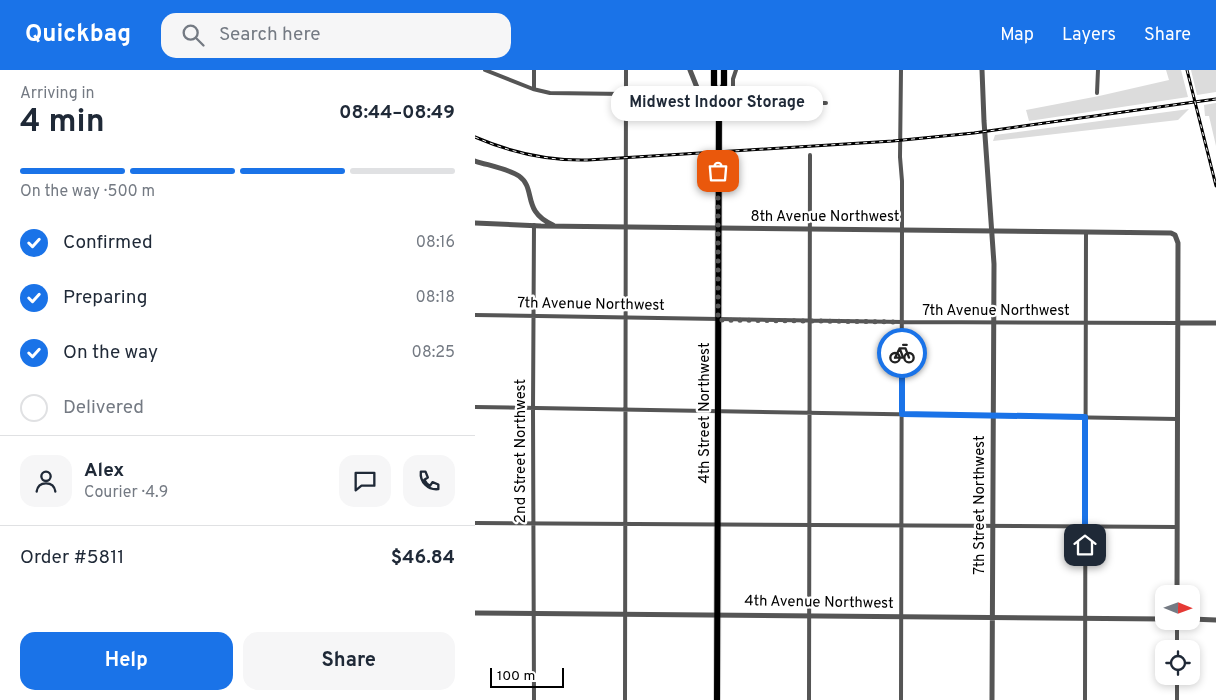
<!DOCTYPE html>
<meta charset="utf-8">
<style>
:root{--surface:#fff;--page:#f6f6f7;--text:#1f2937;--muted:#747a83;--line:#e0e1e3;--accent:#1a73e8}
body{margin:0;font-family:Overpass,sans-serif;background:var(--page);color:var(--text);height:100vh;display:flex;flex-direction:column;font-size:19px;white-space:nowrap}
*{box-sizing:border-box;margin:0}
p{font-size:16px;color:var(--muted)}
.icon{flex:none;width:28px;height:28px;fill:none;stroke:currentColor;stroke-width:2;stroke-linecap:round;stroke-linejoin:round}
.map{position:relative;flex:1;overflow:hidden}
.drawer{display:flex;flex-direction:column;background:var(--surface);width:475px}
.drawer>*{flex:none}
.needle{width:32px;rotate:91deg}
.controls{position:absolute;left:680px;top:515px;display:grid;gap:10px}
.controls a{display:grid;place-items:center;width:45px;height:45px;border-radius:10px;background:var(--surface);box-shadow:0 2px 8px #0003;font-size:25px}
.scale{position:absolute;left:15px;bottom:12px;width:74px;box-sizing:border-box;padding-left:5px;border:2px solid #000;border-top:0;font-size:14px;line-height:18px;white-space:nowrap;color:#000;-webkit-text-stroke:4px #fff;paint-order:stroke}
.pin{position:absolute;display:grid;place-items:center;width:42px;height:42px;color:#fff;margin:-21px;border-radius:10px;box-shadow:0 2px 8px #0006}
.courier{position:absolute;display:grid;place-items:center;width:50px;height:50px;margin:-25px;border:4px solid #1a73e8;border-radius:50%;background:#fff;color:#222;box-shadow:0 1px 6px #0007}
.bubble{position:absolute;height:35px;border-radius:15px;background:var(--surface);box-shadow:0 2px 8px #0003;font-size:16px;font-weight:700;line-height:35px;text-align:center}
.summary em{font-style:normal;font-weight:700}
.summary div{display:flex;flex-direction:column-reverse}
.summary{display:flex;align-items:center;justify-content:space-between;height:85px;padding:0 20px}
h1{font-size:32px;font-weight:700;line-height:38px}
.bar{display:grid;grid-template-columns:repeat(4,1fr);gap:8px 5px;align-content:center;height:60px;padding:0 20px}
.bar i{height:6px;border-radius:4px;background:var(--line)}
.bar .active{background:var(--accent)}
.bar p{grid-column:span 4}
.line{display:flex;align-items:center;gap:12px;padding:0 20px;border-top:1px solid var(--line)}
.line div{flex:1}
.round{display:grid;place-items:center;flex:none;width:52px;height:52px;border-radius:15px;background:var(--page)}
ol{padding:0 20px;list-style:none}
li{display:flex;align-items:center;gap:15px;height:55px}
li p{margin-inline-start:auto}
li .icon{padding:5px;border-radius:50%;background:var(--accent);color:#fff;stroke-width:4}
li:last-child{color:var(--muted)}
li i{width:28px;height:28px;border:2px solid var(--line);border-radius:50%}
.button{display:flex;gap:10px;margin-top:auto;padding:10px 20px}
.button a{flex:1;height:58px;border-radius:15px;background:var(--accent);color:#fff;font-size:20px;font-weight:700;line-height:58px;text-align:center}
.button a+a{background:var(--page);color:var(--text)}
header{display:flex;align-items:center;gap:30px;box-sizing:border-box;height:70px;padding:0 25px;background:var(--accent);color:#fff}
header strong{font-size:24px}
nav{display:flex;gap:28px;margin-inline-start:auto;font-size:18px}
.search{width:350px;height:45px;background:var(--page);display:flex;align-items:center;gap:12px;box-sizing:border-box;padding:0 18px;border-radius:15px;color:var(--muted);font-size:19px}
main{display:flex;flex:1;min-height:0}
.map>svg:first-child{display:block}
</style>
<header>
<strong>Quickbag</strong>
<div class="search"><svg class="icon" aria-label="search" viewBox="0 0 24 24"><circle cx="10" cy="10" r="6"/><path d="M15 15l6 6"/></svg>Search here</div>
<nav><a>Map</a><a>Layers</a><a>Share</a></nav>
</header>
<main>
<section class="drawer">
<div class="summary"><div><h1>4 min</h1><p>Arriving in</p></div><em>08:44–08:49</em></div>
<div class="bar"><i class="active"></i><i class="active"></i><i class="active"></i><i></i><p>On the way · 500 m</p></div>
<ol>
<li><svg class="icon" aria-label="check" viewBox="0 0 24 24"><path d="M5 12l5 5 9-10"/></svg>Confirmed<p>08:16</p></li>
<li><svg class="icon" aria-label="check" viewBox="0 0 24 24"><path d="M5 12l5 5 9-10"/></svg>Preparing<p>08:18</p></li>
<li><svg class="icon" aria-label="check" viewBox="0 0 24 24"><path d="M5 12l5 5 9-10"/></svg>On the way<p>08:25</p></li>
<li><i></i>Delivered</li>
</ol>
<div class="line" style="height:90px"><a class="round"><svg class="icon" aria-label="person" viewBox="0 0 24 24"><circle cx="12" cy="8" r="4"/><path d="M4 21q1-7 8-7t8 7"/></svg></a><div><b>Alex</b><p>Courier · 4.9</p></div><a class="round"><svg class="icon" aria-label="chat" viewBox="0 0 24 24"><path d="M4 5h16v11H9l-5 4z"/></svg></a><a class="round"><svg class="icon" aria-label="phone" viewBox="0 0 24 24"><path d="M5 4h4l2 5-3 2q2 4 5 5l2-3 5 2v4C11 20 4 13 5 4z"/></svg></a></div>
<div class="line" style="height:65px"><div>Order #5811</div><b>$46.84</b></div>
<div class="button"><a>Help</a><a>Share</a></div>
</section>
<div class="map">
<svg width="741" height="630" viewBox="0 0 741 630">
<rect width="100%" height="100%" fill="#fff"/>
<path fill="#dcdcdc" d="M691,0H706L713,27L554,51L551,40L624,26L694,10Z
M716,0H741V22L722,25Z
M741,33V76L734,46H730L729,35Z
M714,39L703,50L518,71L520,65Z"/>
<g fill="none" stroke-linecap="round" stroke-linejoin="round">
<g stroke="#dbdbdb" stroke-width="8">
<path id="primary" d="M239,0V15L243,25L244,32L242,630
M243,25L249,15V0"/>
</g>
<path stroke="#555" stroke-width="4" d="M10,0L58,19L75,23L225,25
M59,19V0
M622,23L623,0
M244,32L351,33
M258,32V9L261,0
M59,155L58,339L59,630
M0,245L427,252L702,253
M0,337L702,349
M0,453L702,457
M702,579V551
M150,630L151,0
M334,630L335,85
M426,630L427,160V111L425,87L426,0
M610,630L611,162
M702,630V606"/>
<path stroke="#555" stroke-width="5" d="M215,0L225,25H243
M507,0L509,51L519,194L517,630
M0,91C12,95 34,99 44,106C62,119 46,141 78,155
M0,153L66,156L611,162L696,163L700,165L703,173L702,524
M702,253H741
M0,543L689,549
M716,549L741,550"/>
<use href="#primary" stroke="#000" stroke-width="6"/>
<g stroke="#000" stroke-width="3">
<path id="rail" d="M712,0L741,116
M0,67C37,83 73,91 113,90L418,71L499,63L741,29"/>
</g>
<use href="#rail" stroke="#fff" stroke-width="1" stroke-dasharray="4" stroke-linecap="butt"/>
</g>
<g fill="none" stroke-linecap="round" stroke-linejoin="round">
<path stroke="#595959" stroke-width="5" stroke-dasharray="0 9" d="M243,101V250L427,252V283"/>
<path stroke="#1a73e8" stroke-width="6" d="M427,283V344L610,347V475"/>
</g>
<g text-anchor="middle" dominant-baseline="central" stroke-width="4.5" stroke-linejoin="round" paint-order="stroke">
<g font-size="15" fill="#000" stroke="#fff">
<text x="350" y="147">8th Avenue Northwest</text>
<text transform="translate(116 235) rotate(1)">7th Avenue Northwest</text>
<text x="521" y="241">7th Avenue Northwest</text>
<text transform="translate(230 343) rotate(-90)">4th Street Northwest</text>
<text transform="translate(46 381) rotate(-90)">2nd Street Northwest</text>
<text transform="translate(505 435) rotate(-90)">7th Street Northwest</text>
<text transform="translate(344 533) rotate(1)">4th Avenue Northwest</text>
</g>
</g>
</svg>
<div class="controls">
<a><svg class="needle" viewBox="-14 -14 28 28"><path d="M0-13l5 13h-10z" fill="#e53935"/><path d="M0 13l5-13h-10z" fill="#747a83"/></svg></a>
<a><svg class="icon" aria-label="locate" viewBox="0 0 24 24"><circle cx="12" cy="12" r="6"/><path d="M12 2v4M12 18v4M2 12h4M18 12h4"/></svg></a>
</div>
<div class="scale">100 m</div>
<div class="pin" style="left:243px;top:101px;background:#ea580c"><svg class="icon" aria-label="bag" viewBox="0 0 24 24"><path d="M5 8h14l-1 12H6zM9 8a3 3 0 0 1 6 0"/></svg></div>
<div class="pin" style="left:610px;top:475px;background:#1f2937"><svg class="icon" aria-label="home" viewBox="0 0 24 24"><path d="M3 11l9-7 9 7M6 9v11h12V9"/></svg></div>
<div class="courier" style="left:427px;top:283px"><svg class="icon" aria-label="bike" viewBox="0 0 24 24"><circle cx="6" cy="16" r="4"/><circle cx="18" cy="16" r="4"/><path d="M6 16l4-8h5l3 8M10 8l3 8H6M13 5h3"/></svg></div>
<div class="bubble" style="left:136px;top:16px;width:212px">Midwest Indoor Storage</div>
</div>
</main>
